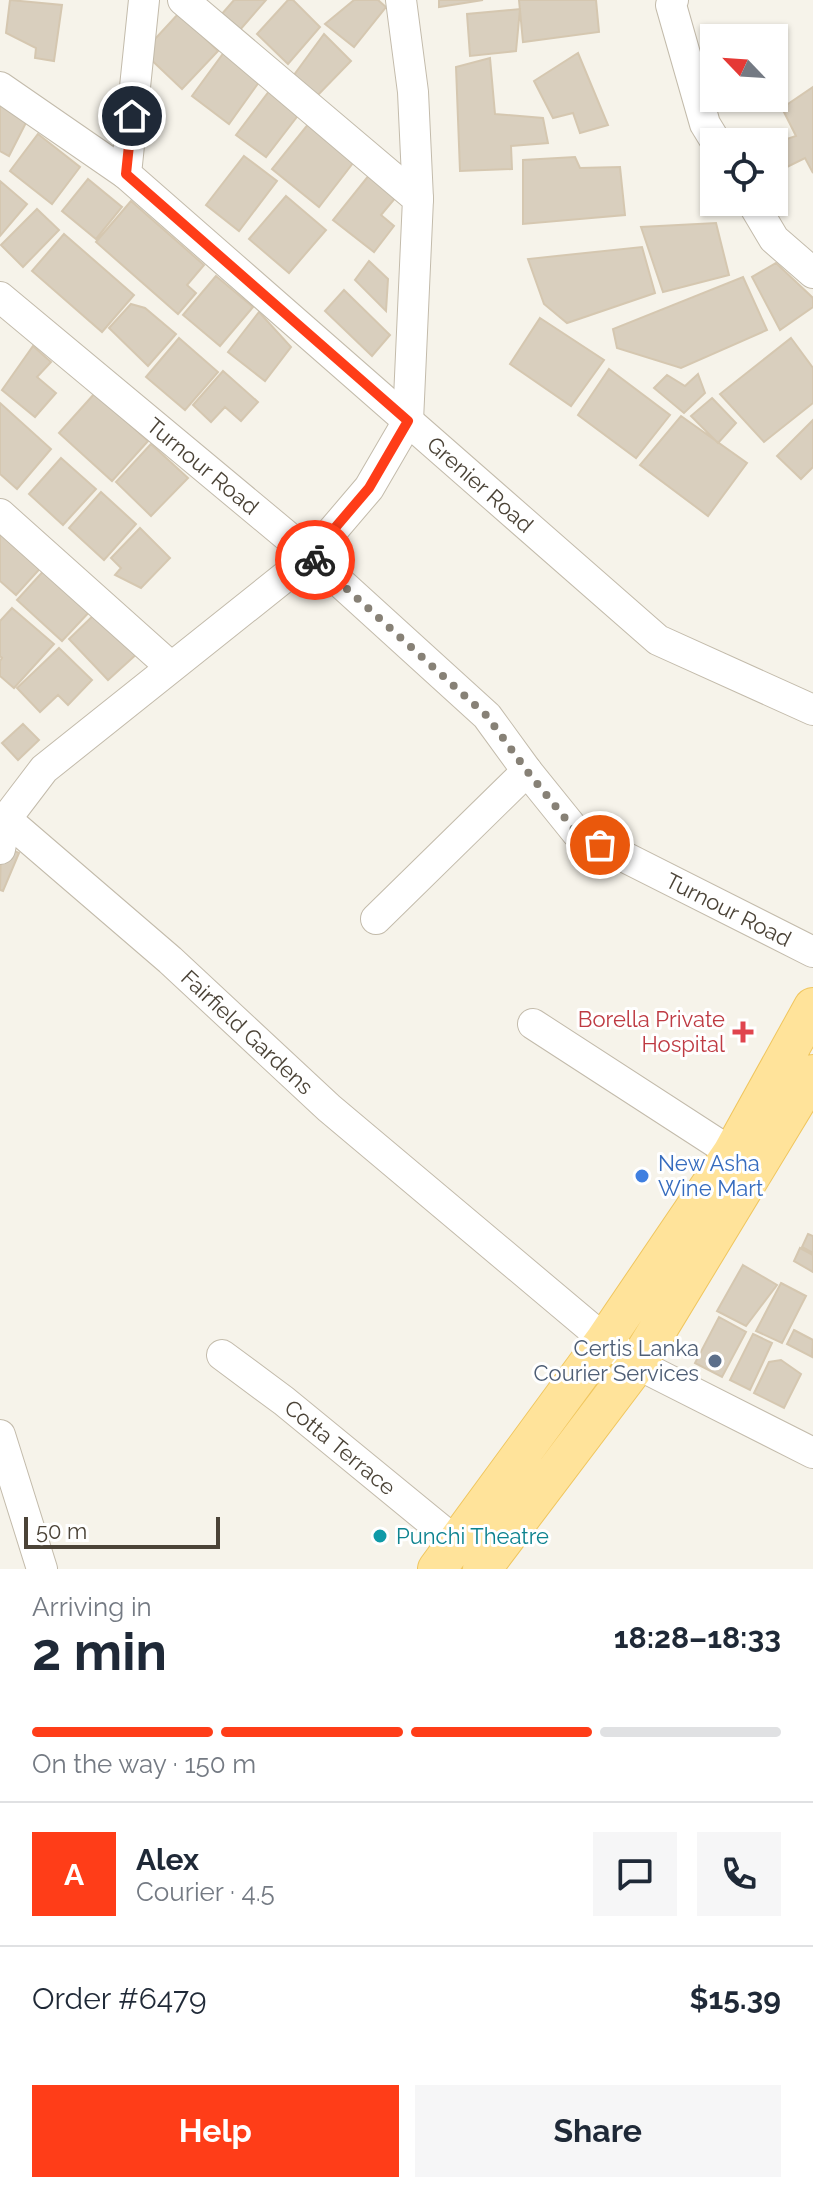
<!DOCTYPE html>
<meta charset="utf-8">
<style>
:root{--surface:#fff;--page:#f6f6f7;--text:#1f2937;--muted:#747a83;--line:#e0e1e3;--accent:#ff3d18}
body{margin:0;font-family:Raleway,sans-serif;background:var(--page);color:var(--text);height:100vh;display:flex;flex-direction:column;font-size:30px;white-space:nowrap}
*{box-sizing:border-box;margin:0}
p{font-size:26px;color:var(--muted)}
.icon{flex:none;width:44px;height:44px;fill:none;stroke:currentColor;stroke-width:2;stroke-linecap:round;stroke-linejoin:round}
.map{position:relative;height:1569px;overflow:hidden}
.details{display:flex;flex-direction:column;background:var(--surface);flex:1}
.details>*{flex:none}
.needle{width:52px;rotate:295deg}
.buttons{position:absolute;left:700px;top:24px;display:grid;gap:16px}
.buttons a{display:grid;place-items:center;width:88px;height:88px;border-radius:0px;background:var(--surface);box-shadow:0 2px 6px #0004;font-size:40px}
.scale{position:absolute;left:24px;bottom:20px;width:196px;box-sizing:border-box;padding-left:8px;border:4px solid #4b4337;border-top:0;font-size:22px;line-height:28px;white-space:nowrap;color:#4b4337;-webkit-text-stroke:6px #fff;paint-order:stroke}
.pin{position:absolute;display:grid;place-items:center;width:68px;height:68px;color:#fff;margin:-34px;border:4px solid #fff;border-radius:50%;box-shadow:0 2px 8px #0007}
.courier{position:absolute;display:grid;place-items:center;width:80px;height:80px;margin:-40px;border:6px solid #ff3d18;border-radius:50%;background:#fff;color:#222;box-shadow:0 2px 10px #0007}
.head em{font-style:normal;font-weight:700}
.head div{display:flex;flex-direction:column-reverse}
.head{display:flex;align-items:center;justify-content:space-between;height:136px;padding:0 32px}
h1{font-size:52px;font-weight:700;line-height:60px}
.bar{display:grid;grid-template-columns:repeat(4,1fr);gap:12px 8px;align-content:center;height:96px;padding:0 32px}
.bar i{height:10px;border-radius:6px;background:var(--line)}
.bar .active{background:var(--accent)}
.bar p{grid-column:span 4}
.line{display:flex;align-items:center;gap:20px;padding:0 32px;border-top:2px solid var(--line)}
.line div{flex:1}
.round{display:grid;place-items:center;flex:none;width:84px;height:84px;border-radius:0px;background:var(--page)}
.primary-button{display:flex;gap:16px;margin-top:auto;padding:16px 32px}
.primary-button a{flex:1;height:92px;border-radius:0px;background:var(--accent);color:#fff;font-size:32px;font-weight:700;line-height:92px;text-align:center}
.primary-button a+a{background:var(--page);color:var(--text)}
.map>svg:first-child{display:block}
</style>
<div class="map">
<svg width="813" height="1569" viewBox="0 0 813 1569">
<rect width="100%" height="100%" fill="#f6f3ea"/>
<path fill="#d9cfbe" stroke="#d5c7b0" stroke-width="2" d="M10,0L62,5L54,61L35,58L36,48L6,33Z
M234,0H266L239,31L221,15Z
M288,0H293L320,27L288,64L257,34Z
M354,0H378L386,7L354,47L325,24Z
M439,0H483L439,7Z
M519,0H596L599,32L523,42Z
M520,9L516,51L470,56L467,14Z
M179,13L218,51L182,89L143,52Z
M324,34L351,61L315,98L294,75Z
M225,51L262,78L229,124L192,96Z
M578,53L608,125L580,133L573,113L553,118L534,81Z
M490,58L495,114L543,118L548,143L511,146L512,169L460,171L456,67Z
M273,86L303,109L266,157L236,135Z
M813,87V173L805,158L787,167L781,141L796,136L782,108Z
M0,97L31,113L9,156L0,151Z
M314,117L360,154L319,207L272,169Z
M38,134L80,167L52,204L10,171Z
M244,156L277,181L239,231L206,205Z
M575,157L580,168L620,167L625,215L523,224V160Z
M370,174L397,196L381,215L394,226L374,252L333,220Z
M88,179L122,207L96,239L62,211Z
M0,181L27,204L0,236Z
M286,196L326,230L289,273L249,239Z
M131,201L204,265L187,285L196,293L178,314L96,242Z
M37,209L59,230L23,267L1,245Z
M716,223L729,275L663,292L641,227Z
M64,234L134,295L102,332L32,271Z
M642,247L655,293L567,323L544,304L528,259Z
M369,261L388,279L386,311L355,280Z
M776,263L813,298V307L780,330L752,277Z
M216,276L253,307L220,346L183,315Z
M743,277L767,330L681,368L617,348L613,329Z
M344,290L390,335L372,356L325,311Z
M131,304L145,308L176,334L148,366L109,328Z
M259,312L291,347L265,381L228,352Z
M540,318L604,360L571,406L510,364Z
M179,338L218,372L185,410L146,377Z
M791,338L813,368V403L764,442L720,394Z
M33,346L51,362L37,377L56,393L35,417L2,390Z
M609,369L670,415L636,458L578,415Z
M223,371L258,402L241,421L225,407L211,422L193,405Z
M698,374L705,393L684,413L654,388L667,375L685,386Z
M95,393L148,441L112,481L59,433Z
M712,398L736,423L718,443L691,416Z
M0,403L51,449L17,489L0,474Z
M681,416L747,463L708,516L640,465Z
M813,420V467L801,479L777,456Z
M151,444L188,478L151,516L116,482Z
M61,458L96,489L63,525L29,494Z
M101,492L136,524L104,560L69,528Z
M140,528L170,558L141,588L115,575L121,568L111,558Z
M0,529L46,562L16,595L0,581Z
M48,566L93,608L62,641L17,600Z
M12,608L54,644L14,688L0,676V661L2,658L0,656V621Z
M99,610L139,652L108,680L69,639Z
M59,648L92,680L68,705L58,695L40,712L17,688Z
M23,724L39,740L18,760L2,743Z
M1,845L19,853L3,891L0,890Z
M808,1234L813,1236V1253L802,1247Z
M800,1248L813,1255V1272L794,1261Z
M743,1265L777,1285L746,1326L717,1311Z
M781,1283L806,1296L782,1343L756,1331Z
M719,1317L746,1332L722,1377L695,1363Z
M794,1330L813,1340L812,1357L787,1344Z
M753,1334L772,1343L750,1390L730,1380Z
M781,1360L801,1374L784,1408L754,1393L769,1362Z"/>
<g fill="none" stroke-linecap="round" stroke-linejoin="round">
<g stroke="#c3bbab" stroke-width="32">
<g id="minor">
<path id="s1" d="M144,0L126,174L658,640L813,710"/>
<path d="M401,0L413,92L418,199"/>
<path d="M673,0L671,5L705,124L716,142"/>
<path d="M0,87L126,174"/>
<path d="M752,202L774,239L813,273"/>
<path id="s2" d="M0,297L311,556L487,716L527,771L577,833L813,952"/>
<path d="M0,514L171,667"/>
<path id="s3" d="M6,819L170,960L329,1108L605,1340L637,1364L813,1453"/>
<path d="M0,849L6,819L44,769L311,556L369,488L408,421L418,199L183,0"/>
<path d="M376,919L527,771"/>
<path d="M533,1024L732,1153"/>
<path id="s4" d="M222,1355L284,1401L456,1542"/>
<path d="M0,1435L42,1569"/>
</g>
</g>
<g stroke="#f0c65e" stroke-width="40">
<path id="major" d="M437,1569L605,1340L732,1153L813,1007
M482,1569L637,1364L813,1074"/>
</g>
<use href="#minor" stroke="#fff" stroke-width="30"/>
<use href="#major" stroke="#ffe39a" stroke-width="38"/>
</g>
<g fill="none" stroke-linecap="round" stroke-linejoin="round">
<path stroke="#878176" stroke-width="8" stroke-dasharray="0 14.4" d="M315,560L487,716L527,771L577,833L600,845"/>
<path stroke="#ff3d18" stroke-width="10" d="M132,116L126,174L408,421L369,488L311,556L315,560"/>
</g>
<path fill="#e0444e" stroke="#fff" stroke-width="3" d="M739 1020h8v8h8v8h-8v8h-8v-8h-8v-8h8z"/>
<circle fill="#3f7fe0" stroke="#fff" stroke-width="3" cx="642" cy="1176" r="8"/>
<circle fill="#5c6f8a" stroke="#fff" stroke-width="3" cx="715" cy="1361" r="8"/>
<circle fill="#0f9aa8" stroke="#fff" stroke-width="3" cx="380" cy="1536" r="8"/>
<g text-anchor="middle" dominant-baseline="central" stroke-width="6" stroke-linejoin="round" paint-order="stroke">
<g font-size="22" fill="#4b4337" stroke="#fff">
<text stroke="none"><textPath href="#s2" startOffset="264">Turnour Road</textPath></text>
<text stroke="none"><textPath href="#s1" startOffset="646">Grenier Road</textPath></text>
<text stroke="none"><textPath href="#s2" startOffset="960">Turnour Road</textPath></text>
<text stroke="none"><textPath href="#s3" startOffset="322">Fairfield Gardens</textPath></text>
<text stroke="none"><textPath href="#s4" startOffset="150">Cotta Terrace</textPath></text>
</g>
<g font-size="22" fill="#be3a42" stroke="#fff" text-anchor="end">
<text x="725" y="1019">Borella Private<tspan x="725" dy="25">Hospital</tspan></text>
</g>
<g font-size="22" fill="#366cbe" stroke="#fff" text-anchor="start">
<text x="658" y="1163">New Asha<tspan x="658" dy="25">Wine Mart</tspan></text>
</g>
<g font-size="22" fill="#4e5e75" stroke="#fff" text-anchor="end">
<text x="699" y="1348">Certis Lanka<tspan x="699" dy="25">Courier Services</tspan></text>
</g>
<g font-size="22" fill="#0d838f" stroke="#fff" text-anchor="start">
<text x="396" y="1536">Punchi Theatre</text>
</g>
</g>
</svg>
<div class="buttons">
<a><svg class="needle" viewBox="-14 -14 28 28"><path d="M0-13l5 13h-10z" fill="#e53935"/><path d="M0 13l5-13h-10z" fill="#747a83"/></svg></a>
<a><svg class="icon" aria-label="locate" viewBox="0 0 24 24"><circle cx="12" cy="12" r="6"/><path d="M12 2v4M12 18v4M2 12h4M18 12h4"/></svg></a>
</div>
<div class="scale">50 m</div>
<div class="pin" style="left:600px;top:845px;background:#ea580c"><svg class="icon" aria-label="bag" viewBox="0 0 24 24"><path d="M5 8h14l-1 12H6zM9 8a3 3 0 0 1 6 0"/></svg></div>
<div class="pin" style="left:132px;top:116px;background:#1f2937"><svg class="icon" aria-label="home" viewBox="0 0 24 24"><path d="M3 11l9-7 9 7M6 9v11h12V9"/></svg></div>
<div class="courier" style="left:315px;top:560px"><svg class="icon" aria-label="bike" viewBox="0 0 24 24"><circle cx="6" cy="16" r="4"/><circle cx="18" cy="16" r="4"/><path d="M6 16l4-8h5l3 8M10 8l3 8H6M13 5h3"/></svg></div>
</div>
<section class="details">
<div class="head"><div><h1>2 min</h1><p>Arriving in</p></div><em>18:28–18:33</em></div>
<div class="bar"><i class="active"></i><i class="active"></i><i class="active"></i><i></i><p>On the way · 150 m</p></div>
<div class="line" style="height:144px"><b class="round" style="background:var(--accent);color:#fff">A</b><div><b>Alex</b><p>Courier · 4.5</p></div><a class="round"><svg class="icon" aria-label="chat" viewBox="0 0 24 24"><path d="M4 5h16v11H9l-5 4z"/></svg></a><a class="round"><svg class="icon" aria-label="phone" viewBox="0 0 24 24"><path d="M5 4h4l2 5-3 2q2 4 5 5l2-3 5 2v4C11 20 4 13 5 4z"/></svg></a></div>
<div class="line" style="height:104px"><div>Order #6479</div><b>$15.39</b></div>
<div class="primary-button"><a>Help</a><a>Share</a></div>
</section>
